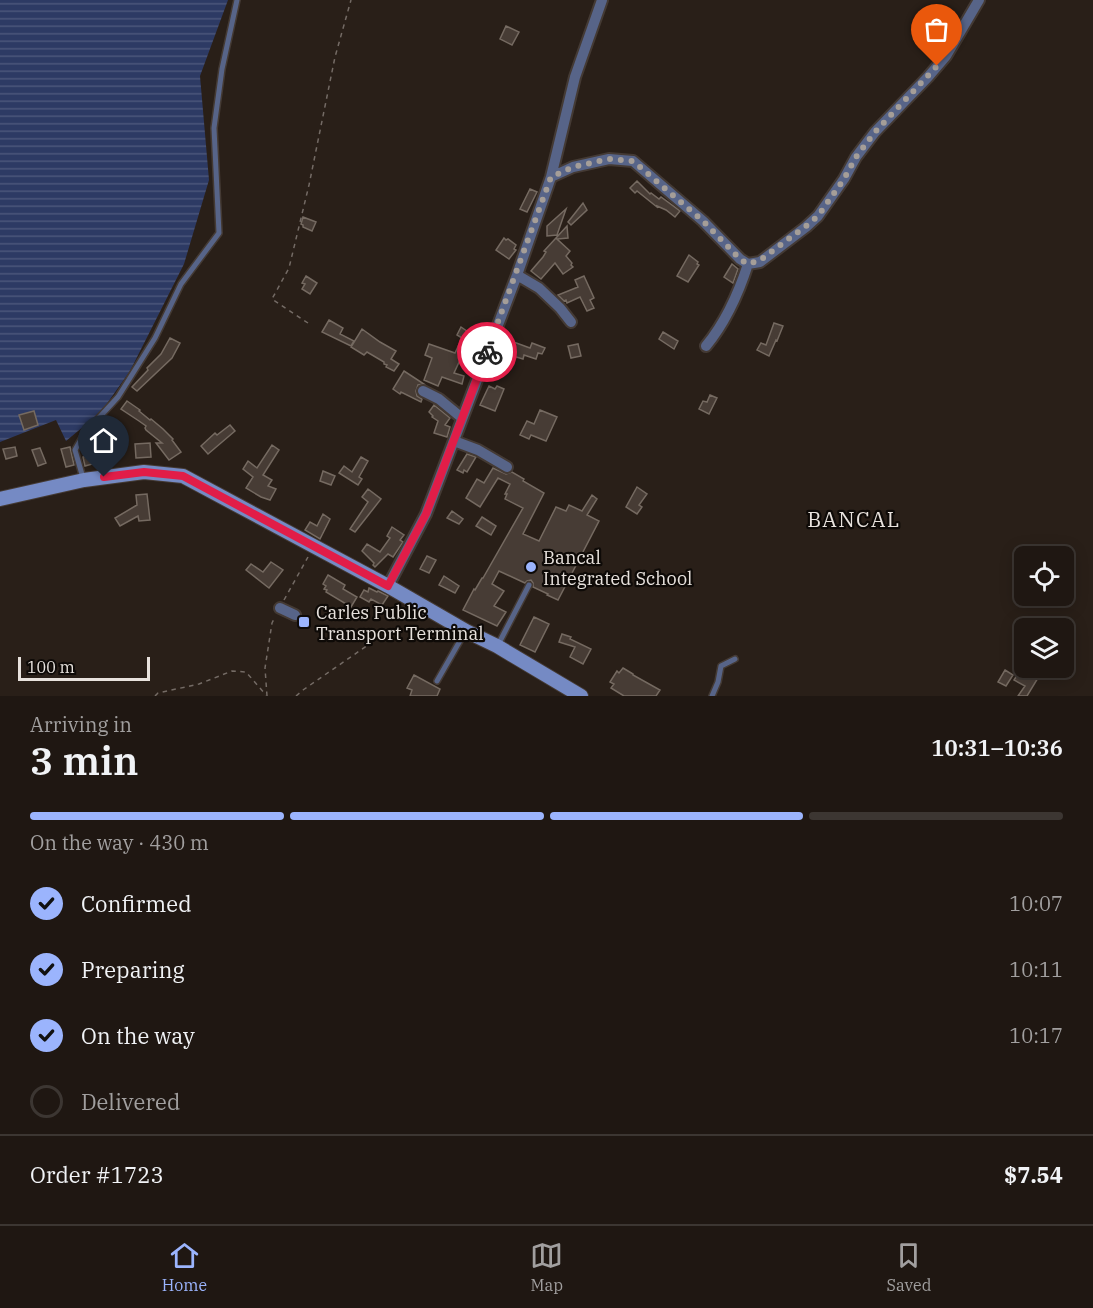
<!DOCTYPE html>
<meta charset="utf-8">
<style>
:root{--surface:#1f1712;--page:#27201b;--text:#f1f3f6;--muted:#a19f9f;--line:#3c3632;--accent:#9bb4fd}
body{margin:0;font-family:"IBM Plex Serif",serif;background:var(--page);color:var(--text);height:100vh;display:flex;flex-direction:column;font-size:22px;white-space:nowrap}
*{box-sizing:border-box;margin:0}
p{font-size:20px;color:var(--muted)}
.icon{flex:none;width:33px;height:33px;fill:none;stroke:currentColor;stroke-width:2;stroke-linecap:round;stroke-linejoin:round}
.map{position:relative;height:696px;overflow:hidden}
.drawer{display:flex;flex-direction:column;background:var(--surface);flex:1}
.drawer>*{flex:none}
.fabs{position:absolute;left:1014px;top:546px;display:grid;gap:12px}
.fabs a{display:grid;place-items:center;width:60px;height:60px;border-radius:9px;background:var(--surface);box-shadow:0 3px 15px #0003,0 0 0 2px var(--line);font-size:30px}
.scale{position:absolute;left:18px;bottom:15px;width:132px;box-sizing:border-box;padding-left:6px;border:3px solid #e8e2dd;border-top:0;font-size:16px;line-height:21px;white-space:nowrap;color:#e8e2dd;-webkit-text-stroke:4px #0e0a07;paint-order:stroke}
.pin{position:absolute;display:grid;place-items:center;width:51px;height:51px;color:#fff;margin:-62px -26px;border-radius:50% 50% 50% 0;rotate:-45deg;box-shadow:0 0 6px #0007}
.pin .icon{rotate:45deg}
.courier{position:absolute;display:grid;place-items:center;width:60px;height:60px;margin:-30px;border:4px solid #e11d48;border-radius:50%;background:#fff;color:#222;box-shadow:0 2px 8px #0007}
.head em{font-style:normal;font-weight:600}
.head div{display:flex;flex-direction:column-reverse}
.head{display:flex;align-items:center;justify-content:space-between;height:102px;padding:0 30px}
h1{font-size:39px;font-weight:600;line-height:45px}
.bar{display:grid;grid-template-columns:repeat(4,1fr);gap:9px 6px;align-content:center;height:72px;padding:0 30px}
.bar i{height:8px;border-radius:4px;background:var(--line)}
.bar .active{background:var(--accent)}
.bar p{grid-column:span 4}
.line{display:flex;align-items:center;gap:15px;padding:0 30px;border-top:2px solid var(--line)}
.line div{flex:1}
ol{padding:0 30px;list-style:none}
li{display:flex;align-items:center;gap:18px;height:66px}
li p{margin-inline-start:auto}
li .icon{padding:6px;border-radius:50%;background:var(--accent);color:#111;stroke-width:4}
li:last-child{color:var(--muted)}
li i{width:33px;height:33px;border:3px solid var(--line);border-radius:50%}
.tab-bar{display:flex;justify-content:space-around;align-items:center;height:84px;border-top:2px solid var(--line);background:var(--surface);font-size:16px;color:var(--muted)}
.tab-bar a{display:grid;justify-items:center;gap:3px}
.tab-bar .active{color:var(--accent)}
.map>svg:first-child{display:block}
</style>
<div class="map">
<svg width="1093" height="696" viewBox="0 0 1093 696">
<defs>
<pattern id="water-rules" width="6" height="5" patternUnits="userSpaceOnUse" patternTransform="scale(1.5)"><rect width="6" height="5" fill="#2d3a64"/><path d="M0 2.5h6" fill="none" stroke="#4b567a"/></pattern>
</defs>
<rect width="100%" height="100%" fill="#291f18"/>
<path fill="url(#water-rules)" d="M0,0H228L200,76L209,180L184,264L130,371L101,412L66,441L56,420L0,442Z"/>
<path fill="#473c35" stroke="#756a61" stroke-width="1.5" d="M506,26L519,32L512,45L500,39Z
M637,181L650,194L651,193L659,199L661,197L680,211L675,217L666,210L657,206V207L637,191L635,193L630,188Z
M530,189L537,192L527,212L520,209Z
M583,203L587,210L571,225L568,222Z
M566,209L557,235L547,236V226Z
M303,217L316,222L312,231L303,227V225L301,224Z
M567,226L568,238L557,239L570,251L566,256L572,263L571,265L573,267L563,274L555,263L541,279L531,271L543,257L546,252L544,251Z
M504,238L506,240L508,239L516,245L514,249L516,250L509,259L496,250Z
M689,255L698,262L697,264L699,265L688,282L677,276Z
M732,264L738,269L733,283L724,277Z
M306,276L317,283L310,294L302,289L305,284L302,283Z
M584,276L594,298L590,300L594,308L587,311L580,297L567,303L566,300L564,301L558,295L578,287L575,280Z
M329,320L343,328L340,334L354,341L351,346L322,332Z
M774,323L783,326L777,341L776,340L769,356L757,350L761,343L766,345Z
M461,327L483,342L481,348L471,362L461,358L454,373L464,376L462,384L442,377L438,386L424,380L432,358L425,355L429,344L455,353L462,338L457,335Z
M362,329L380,342L396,351L391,359L399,364L394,371L386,367L387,365L384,364V362L367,352L364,355L351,347Z
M663,332L678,341L674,349L659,339Z
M170,338L180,343L172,358L137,391L132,387L148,370L147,368L161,354Z
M508,340L530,348L532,343L545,348L542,354L538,353L536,359L524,355L523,359L503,353Z
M578,344L581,356L571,358L568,346Z
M404,371L424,384L418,385L416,391L417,396L422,399L421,402L401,392L400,394L393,389Z
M489,386L495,389L497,386L504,389L495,411L480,405Z
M710,395L717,398L709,414L699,409L703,401L707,402Z
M127,401L140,410L139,411L150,420L151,419L163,429L173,439L172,440L181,452L169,460L156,443H162L146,430L145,428L146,426L139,421L121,409Z
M434,405L450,418L445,425L450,427L447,437L434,433L438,421L432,417L433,416L429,412Z
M540,410L557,417L546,441L531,435L529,439L520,435L527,421L534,424Z
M34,411L38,425L24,430L19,415Z
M230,425L235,431L208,454L201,446L215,433L217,435Z
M109,429L118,452L96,461V463L85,466L83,457L104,451L101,444L104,443L100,432Z
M150,443L151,457L136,458L135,444Z
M272,445L279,450L263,475L272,480L268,486L276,489L270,500L261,497L246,488L253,477L243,469L248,461L257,468Z
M15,447L17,456L6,459L3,449Z
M70,447L74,465L66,467L61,449Z
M40,448L46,463L38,466L32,450Z
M467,454L476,457L467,472L464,470L463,473L457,470Z
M361,457L368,461L359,477L362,479L358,485L339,473L344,466L352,472Z
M493,468L506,474L512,472L524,479L523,481L544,493L523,534L539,541L556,507L566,511L569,505L582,511L592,495L597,499L587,515L599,521L558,600L547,595L548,594L533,587V583L531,580L527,581L525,583L499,571L492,584L504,591L494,606L506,612L497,626L463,610L474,589L475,590L482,578H483L523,508L505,499L507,494H505L510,484L498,478L480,507L466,498L477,479L484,483Z
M323,471L335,476L331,485L320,481Z
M637,487L647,494L639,505L642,507L637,514L626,507Z
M368,489L381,499L355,532L350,529L368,502L362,497Z
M147,494L150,520L139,521L138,516L120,526L115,518L137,505L136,495Z
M452,511L463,519L459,524L447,518Z
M323,514L330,519L320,539L305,530L310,522L317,526Z
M482,517L496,526L491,535L476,526Z
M392,527L404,535L400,540L403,542L393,557L388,554L375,567L373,565L374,563L362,551L367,544L380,552L390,538L387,536Z
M427,556L436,560L429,573L420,569Z
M271,562L283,570L269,588L246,570L251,564L263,572Z
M328,575L345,585L343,589L357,597L351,607L326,592L327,590L324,589L326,586L323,584Z
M444,576L459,586L455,593L439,585Z
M369,588L377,592L378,591L388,596L382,605L371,599L369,602L360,597L364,590L368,592Z
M534,617L549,624L535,652L520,645Z
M562,634L571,637L570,639L591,649L583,664L570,657L575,647L559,642Z
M1023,666L1034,673L1036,670L1041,673L1027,696H1018L1025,686L1014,680Z
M623,668L633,674V675L660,690L656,696H624L611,688L614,684L610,682L617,671L619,673Z
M1005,670L1013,675L1006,686L998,682Z
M414,675L440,689L437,696H410L412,690L407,688Z"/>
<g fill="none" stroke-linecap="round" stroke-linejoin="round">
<g stroke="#443a34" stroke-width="8">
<path id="lane" d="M83,478L75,450L84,434L118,397L155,338L181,284L219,233L214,128L222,69L237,0
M498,645L529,585
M437,681L465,632
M712,696L718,682L721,666L735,659"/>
</g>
<g stroke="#443a34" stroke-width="14">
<path id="street" d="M551,177L573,167L609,159L633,161L703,221L740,259L748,264L760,262L806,227L818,216L844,179L856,157L875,132L928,77L946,56L979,0
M517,275L539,288L560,308L571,322
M706,346C725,323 739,292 748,264
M423,391L439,399L462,418
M454,441L478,450L507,467
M388,586L426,514L517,275L551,177L575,77L602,0
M280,608L295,615"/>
</g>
<g stroke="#443a34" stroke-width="16">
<path id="secondary" d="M0,499L84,480L144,472L183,476L388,586L466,631L497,646L581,696"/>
</g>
<path stroke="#746b65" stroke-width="1.5" stroke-dasharray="4.5 4.5" stroke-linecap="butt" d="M308,323L272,299L289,268L309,185L335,57L351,0
M284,600L308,557
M155,696L158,693L199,684L232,671L246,672L266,695
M267,696L265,668L272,623L275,617
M296,696L303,690L368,645"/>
<use href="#lane" stroke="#576488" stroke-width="5"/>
<use href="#street" stroke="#576488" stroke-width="10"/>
<use href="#secondary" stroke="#758ac4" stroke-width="14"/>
</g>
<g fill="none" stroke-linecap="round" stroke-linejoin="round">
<path stroke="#a59e98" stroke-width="6" stroke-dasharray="0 10.8" d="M487,352L551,177L573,167L609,159L633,161L703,221L740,259L747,264L759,261L806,226L818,216L844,179L856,157L875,132L937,66"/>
<path stroke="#e11d48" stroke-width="8" d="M104,477L144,472L183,476L388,586L426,514L487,352"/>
</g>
<g fill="#9bb4fd" stroke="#0e0a07" stroke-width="2">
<circle cx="531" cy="567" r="6"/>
<rect x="298" y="616" width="12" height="12" rx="3"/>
</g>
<g text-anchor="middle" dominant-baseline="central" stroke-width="4.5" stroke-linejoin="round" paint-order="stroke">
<g font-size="18" fill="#e8e2dd" stroke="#0e0a07" text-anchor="start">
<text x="543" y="557">Bancal<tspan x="543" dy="21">Integrated School</tspan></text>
<text x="316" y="612">Carles Public<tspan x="316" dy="21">Transport Terminal</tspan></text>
</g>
<g font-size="21" letter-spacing="1.5" fill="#e8e2dd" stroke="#0e0a07">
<text x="854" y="519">BANCAL</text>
</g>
</g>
</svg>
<div class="fabs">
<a><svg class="icon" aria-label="locate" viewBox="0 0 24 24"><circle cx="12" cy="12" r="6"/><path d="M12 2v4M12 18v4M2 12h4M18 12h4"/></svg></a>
<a><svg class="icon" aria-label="layers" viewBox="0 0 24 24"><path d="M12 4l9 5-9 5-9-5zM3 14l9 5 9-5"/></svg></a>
</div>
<div class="scale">100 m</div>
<div class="pin" style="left:937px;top:66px;background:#ea580c"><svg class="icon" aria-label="bag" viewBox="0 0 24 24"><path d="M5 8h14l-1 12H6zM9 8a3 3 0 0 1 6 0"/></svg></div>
<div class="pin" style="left:104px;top:477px;background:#1f2937"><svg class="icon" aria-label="home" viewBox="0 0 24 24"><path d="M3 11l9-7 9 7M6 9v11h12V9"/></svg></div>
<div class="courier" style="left:487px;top:352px"><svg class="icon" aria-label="bike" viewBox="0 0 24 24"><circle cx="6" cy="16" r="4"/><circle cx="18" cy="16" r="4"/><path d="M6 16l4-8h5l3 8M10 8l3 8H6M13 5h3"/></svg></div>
</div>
<section class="drawer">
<div class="head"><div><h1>3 min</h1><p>Arriving in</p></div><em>10:31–10:36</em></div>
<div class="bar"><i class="active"></i><i class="active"></i><i class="active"></i><i></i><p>On the way · 430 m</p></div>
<ol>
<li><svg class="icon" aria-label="check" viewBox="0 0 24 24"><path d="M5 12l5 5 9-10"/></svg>Confirmed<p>10:07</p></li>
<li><svg class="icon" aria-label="check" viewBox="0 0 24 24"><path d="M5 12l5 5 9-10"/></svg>Preparing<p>10:11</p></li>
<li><svg class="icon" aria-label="check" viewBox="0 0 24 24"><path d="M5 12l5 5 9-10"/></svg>On the way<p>10:17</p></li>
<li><i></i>Delivered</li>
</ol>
<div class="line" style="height:78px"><div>Order #1723</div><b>$7.54</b></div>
</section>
<nav class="tab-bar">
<a class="active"><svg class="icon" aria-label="home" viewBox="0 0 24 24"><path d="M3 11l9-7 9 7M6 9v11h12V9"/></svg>Home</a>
<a><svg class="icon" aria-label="map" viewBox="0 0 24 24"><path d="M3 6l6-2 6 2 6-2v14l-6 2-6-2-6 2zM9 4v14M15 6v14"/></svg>Map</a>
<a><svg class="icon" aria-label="saved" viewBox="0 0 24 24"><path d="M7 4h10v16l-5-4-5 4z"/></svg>Saved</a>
</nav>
